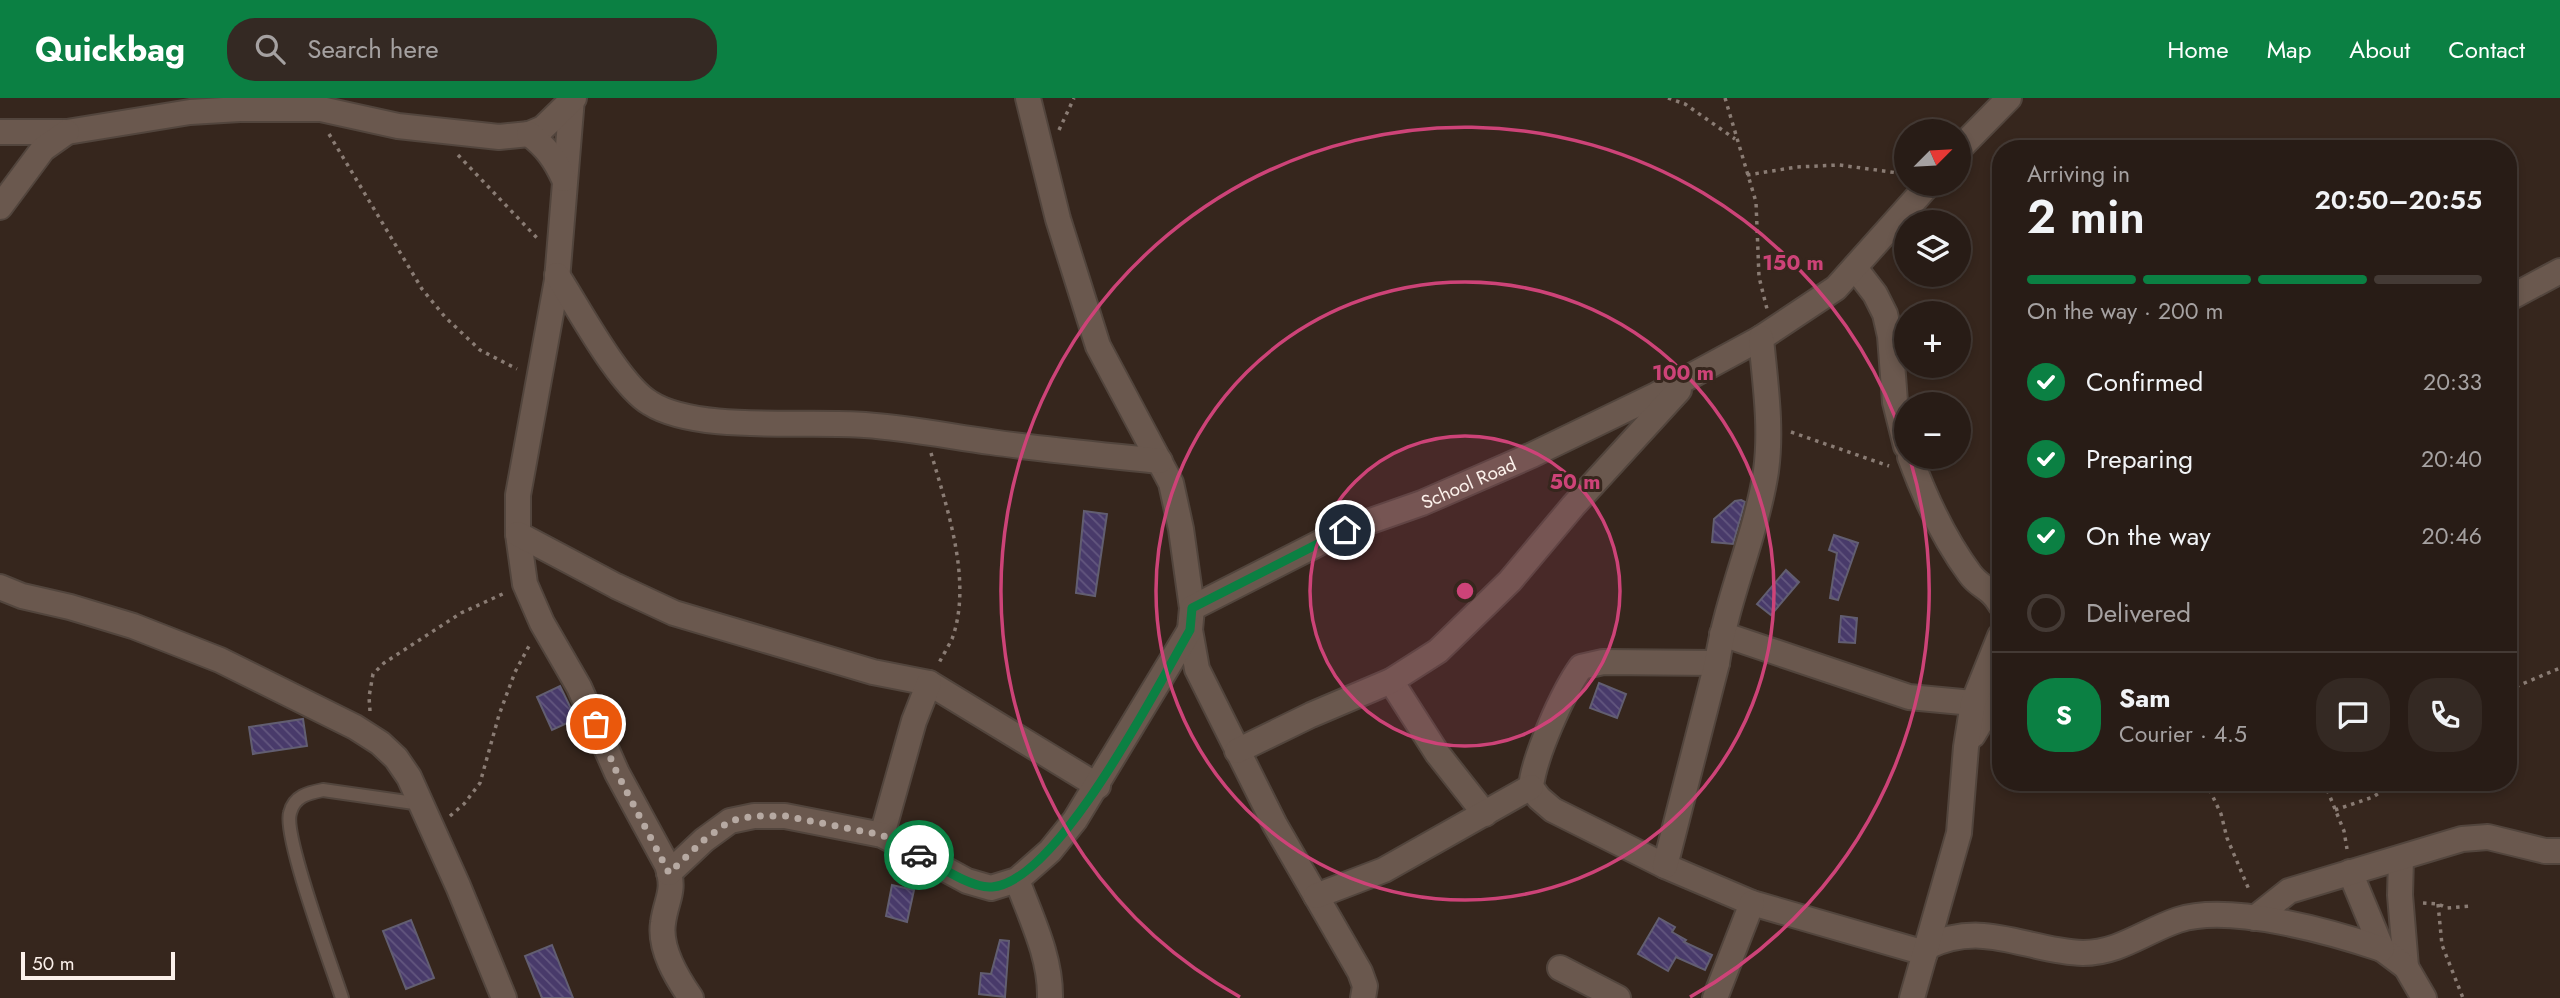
<!DOCTYPE html>
<meta charset="utf-8">
<style>
:root{--surface:#281c16;--page:#342923;--text:#f1f3f6;--muted:#a5a1a1;--line:#443a35;--accent:#0b8043}
body{margin:0;font-family:Jost,sans-serif;background:var(--page);color:var(--text);height:100vh;display:flex;flex-direction:column;font-size:26px;white-space:nowrap}
*{box-sizing:border-box;margin:0}
p{font-size:23px;color:var(--muted)}
.icon{flex:none;width:38px;height:38px;fill:none;stroke:currentColor;stroke-width:2;stroke-linecap:round;stroke-linejoin:round}
.map{position:relative;flex:1;overflow:hidden}
.panel{position:absolute;left:1992px;top:42px;width:525px;height:651px;display:flex;flex-direction:column;background:var(--surface);border-radius:28px;box-shadow:0 4px 10px #0003,0 0 0 2px var(--line)}
.panel>*{flex:none}
.needle{width:46px;rotate:66deg}
.tools{position:absolute;left:1894px;top:21px;display:grid;gap:14px}
.tools a{display:grid;place-items:center;width:77px;height:77px;border-radius:50%;background:var(--surface);box-shadow:0 4px 10px #0003,0 0 0 2px var(--line);font-size:35px}
.scale{position:absolute;left:21px;bottom:18px;width:154px;box-sizing:border-box;padding-left:7px;border:4px solid #fbf0ea;border-top:0;font-size:19px;line-height:24px;white-space:nowrap;color:#fbf0ea;-webkit-text-stroke:5px #36261d;paint-order:stroke}
.pin{position:absolute;display:grid;place-items:center;width:60px;height:60px;color:#fff;margin:-30px;border:4px solid #fff;border-radius:50%;box-shadow:0 2px 7px #0007}
.courier{position:absolute;display:grid;place-items:center;width:70px;height:70px;margin:-35px;border:5px solid #0b8043;border-radius:50%;background:#fff;color:#222;box-shadow:0 2px 9px #0007}
.headline em{font-style:normal;font-weight:600}
.headline div{display:flex;flex-direction:column-reverse}
.headline{display:flex;align-items:center;justify-content:space-between;height:119px;padding:0 35px}
h1{font-size:46px;font-weight:600;line-height:52px}
.bar{display:grid;grid-template-columns:repeat(4,1fr);gap:10px 7px;align-content:center;height:84px;padding:0 35px}
.bar i{height:9px;border-radius:5px;background:var(--line)}
.bar .on{background:var(--accent)}
.bar p{grid-column:span 4}
.line{display:flex;align-items:center;gap:18px;padding:0 35px;border-top:2px solid var(--line)}
.line div{flex:1}
.round{display:grid;place-items:center;flex:none;width:74px;height:74px;border-radius:28px;background:var(--page)}
ol{padding:0 35px;list-style:none}
li{display:flex;align-items:center;gap:21px;height:77px}
li p{margin-inline-start:auto}
li .icon{padding:7px;border-radius:50%;background:var(--accent);color:#fff;stroke-width:4}
li:last-child{color:var(--muted)}
li i{width:38px;height:38px;border:4px solid var(--line);border-radius:50%}
header{display:flex;align-items:center;gap:42px;box-sizing:border-box;height:98px;padding:0 35px;background:var(--accent);color:#fff}
header strong{font-size:33px}
nav{display:flex;gap:38px;margin-inline-start:auto;font-size:24px}
.search{width:490px;height:63px;background:var(--page);display:flex;align-items:center;gap:18px;box-sizing:border-box;padding:0 24px;border-radius:28px;color:var(--muted);font-size:26px}
.map>svg:first-child{display:block}
</style>
<header>
<strong>Quickbag</strong>
<div class="search"><svg class="icon" aria-label="search" viewBox="0 0 24 24"><circle cx="10" cy="10" r="6"/><path d="M15 15l6 6"/></svg>Search here</div>
<nav><a>Home</a><a>Map</a><a>About</a><a>Contact</a></nav>
</header>
<div class="map">
<svg width="2560" height="900" viewBox="0 0 2560 900">
<defs>
<pattern id="building-back-hatch" width="6" height="6" patternUnits="userSpaceOnUse" patternTransform="scale(1.75)"><rect width="6" height="6" fill="#483a6a"/><path d="M-1 5l2 2M0 0l6 6M5-1l2 2" fill="none" stroke="#63577f"/></pattern>
</defs>
<rect width="100%" height="100%" fill="#36261d"/>
<path fill="url(#building-back-hatch)" stroke="#625e71" stroke-width="2" d="M1741,402L1745,404L1733,446L1712,444L1714,421L1735,403Z
M1084,413L1107,416L1095,498L1076,495Z
M1834,437L1858,445L1838,502L1830,500L1837,455L1829,452Z
M1786,472L1799,484L1771,517L1757,506Z
M1841,518L1857,520L1855,545L1839,544Z
M1599,585L1626,596L1617,620L1590,610Z
M560,588L576,621L552,632L537,599Z
M303,621L307,648L253,656L249,629Z
M892,787L914,792L907,824L886,818Z
M1659,820L1675,829L1672,834L1686,842L1684,844L1712,857L1705,872L1676,859L1668,873L1638,856Z
M411,822L434,880L406,891L383,833Z
M1000,842L1009,843L1005,899L979,896L981,875L991,876Z
M552,847L573,900H542L525,858Z"/>
<g fill="none" stroke-linecap="round" stroke-linejoin="round">
<g stroke="#52453d" stroke-width="16">
<path id="lane" d="M342,900C332,869 283,738 290,715C294,698 308,695 323,692L421,706"/>
</g>
<g stroke="#52453d" stroke-width="28">
<g id="street">
<path d="M572,0L557,182L518,397V436L525,486L542,525L579,589L617,675L667,767C676,794 666,801 663,825C659,851 677,880 691,900"/>
<path d="M1028,0L1058,121L1098,248L1171,385L1181,431L1192,510L1190,532L1197,571L1275,727L1360,874L1365,888L1363,900"/>
<path d="M0,34H67L190,14L240,11H321L398,28L499,39L529,36L543,30L574,0"/>
<path d="M529,36C546,49 555,61 564,81"/>
<path d="M1958,52L2009,0"/>
<path d="M0,109L43,51L67,34"/>
<path d="M1855,170L1875,196L1885,216L1890,238L1895,304L1906,348"/>
<path d="M557,177C578,209 619,287 650,305C697,335 807,322 865,327C907,330 948,338 991,344C1047,352 1103,357 1160,363"/>
<path d="M2508,201L2560,173"/>
<path d="M1910,359C1925,400 1944,441 1970,476C1980,490 1991,489 2000,506"/>
<path d="M518,436L616,488L674,515L873,574L929,585L1098,688"/>
<path d="M0,489L22,498L70,509L133,528L220,562L355,629L380,645L396,660L409,679L458,788L504,900"/>
<path id="s1" d="M1192,510L1345,432L1422,405L1532,357L1656,297L1761,240L1836,190L1929,86"/>
<path d="M1722,536L1909,599L1973,605"/>
<path d="M1717,565L1603,564L1581,569C1563,594 1534,659 1531,689L1539,700L1553,712L1665,768L1752,805L1925,855"/>
<path d="M1391,583L1437,655L1485,716"/>
<path d="M1973,637L2000,592"/>
<path d="M1237,653L1311,617L1391,583L1438,553L1510,483L1573,408L1679,292"/>
<path d="M882,737L914,623L929,585"/>
<path d="M2401,760L2400,797L2406,869"/>
<path d="M1665,768L1717,565C1727,499 1756,438 1766,373C1772,329 1765,284 1761,240"/>
<path d="M2350,774L2382,851L2406,869L2424,900"/>
<path d="M669,775L704,742L730,723L754,718H785L882,737L967,783L991,790L1017,782L1050,753L1075,722L1190,532"/>
<path d="M1017,782C1031,820 1051,859 1050,900"/>
<path d="M1316,798L1384,772L1531,689"/>
<path d="M2255,820L2289,793L2462,741L2488,739L2545,753H2560"/>
<path d="M1927,849C1984,821 2026,853 2083,855C2119,855 2145,833 2178,822C2230,805 2331,834 2382,851"/>
<path d="M1560,870L1618,900"/>
<path d="M1715,900L1752,805"/>
<path d="M1912,900L1959,735L1966,649L1973,605L2000,538"/>
</g>
</g>
<path stroke="#8a7c74" stroke-width="3.5" stroke-dasharray="3.5 5" stroke-linecap="butt" d="M1668,0L1685,6L1735,41
M1725,0L1756,104L1759,179L1767,211
M1059,32L1074,0
M329,36L422,191L445,219L480,252L517,271
M458,57L537,140
M1747,77L1797,69L1839,67L1906,76
M1791,334L1889,368
M931,355C947,410 973,484 952,541C948,549 943,557 939,565
M2508,592L2560,570
M370,613L369,599L373,576L384,565L461,515L507,494
M2206,684L2221,716L2227,740L2250,794
M2324,684L2344,733L2347,751
M2335,712L2373,699L2395,684
M450,718L464,706L480,685L499,617L515,574L529,548
M2423,805L2438,806L2447,810L2471,808
M2438,806L2442,847L2463,900"/>
<use href="#lane" stroke="#6a584e" stroke-width="12"/>
<use href="#street" stroke="#6a584e" stroke-width="24"/>
</g>
<g fill="none" stroke-linecap="round" stroke-linejoin="round">
<path stroke="#b6a9a2" stroke-width="7" stroke-dasharray="0 12.6" d="M596,626L617,675L669,775L704,742L730,723L754,718H785L882,737L919,757"/>
<path stroke="#0b8043" stroke-width="9" d="M919,757C937,767 972,791 992,789C1058,784 1157,589 1190,532L1192,510L1345,432"/>
</g>
<circle cx="1465" cy="493" r="155" fill="#cd4378" fill-opacity=".12"/>
<g fill="none" stroke="#cd4378" stroke-width="3.5">
<circle cx="1465" cy="493" r="155"/>
<circle cx="1465" cy="493" r="309"/>
<path d="M1240 899A464 464 0 1 1 1905 346M1910 361A464 464 0 0 1 1690 899"/>
</g>
<g text-anchor="middle" dominant-baseline="central" stroke-width="6" stroke-linejoin="round" paint-order="stroke">
<g font-size="19" fill="#fbf0ea" stroke="#36261d">
<text stroke="none"><textPath href="#s1" startOffset="304">School Road</textPath></text>
</g>
</g>
<circle cx="1465" cy="493" r="10" fill="#cd4378" stroke="#36261d" stroke-width="3.5"/>
<g font-size="21" text-anchor="middle" font-weight="bold" fill="#cd4378" stroke="#36261d" stroke-width="6" stroke-linejoin="round" paint-order="stroke">
<text x="1793" y="172">150 m</text>
<text x="1683" y="282">100 m</text>
<text x="1575" y="391">50 m</text>
</g>
</svg>
<div class="tools">
<a><svg class="needle" viewBox="-14 -14 28 28"><path d="M0-13l5 13h-10z" fill="#e53935"/><path d="M0 13l5-13h-10z" fill="#a5a1a1"/></svg></a>
<a><svg class="icon" aria-label="layers" viewBox="0 0 24 24"><path d="M12 4l9 5-9 5-9-5zM3 14l9 5 9-5"/></svg></a>
<a>+</a>
<a>−</a>
</div>
<div class="scale">50 m</div>
<div class="pin" style="left:596px;top:626px;background:#ea580c"><svg class="icon" aria-label="bag" viewBox="0 0 24 24"><path d="M5 8h14l-1 12H6zM9 8a3 3 0 0 1 6 0"/></svg></div>
<div class="pin" style="left:1345px;top:432px;background:#1f2937"><svg class="icon" aria-label="home" viewBox="0 0 24 24"><path d="M3 11l9-7 9 7M6 9v11h12V9"/></svg></div>
<div class="courier" style="left:919px;top:757px"><svg class="icon" aria-label="car" viewBox="0 0 24 24"><path d="M5 17H2v-5l4-1 3-4h7l3 4 3 1v5h-3M9 17h6M6 11h13"/><circle cx="7" cy="17" r="2"/><circle cx="17" cy="17" r="2"/></svg></div>
<section class="panel">
<div class="headline"><div><h1>2 min</h1><p>Arriving in</p></div><em>20:50–20:55</em></div>
<div class="bar"><i class="on"></i><i class="on"></i><i class="on"></i><i></i><p>On the way · 200 m</p></div>
<ol>
<li><svg class="icon" aria-label="check" viewBox="0 0 24 24"><path d="M5 12l5 5 9-10"/></svg>Confirmed<p>20:33</p></li>
<li><svg class="icon" aria-label="check" viewBox="0 0 24 24"><path d="M5 12l5 5 9-10"/></svg>Preparing<p>20:40</p></li>
<li><svg class="icon" aria-label="check" viewBox="0 0 24 24"><path d="M5 12l5 5 9-10"/></svg>On the way<p>20:46</p></li>
<li><i></i>Delivered</li>
</ol>
<div class="line" style="height:126px"><b class="round" style="background:var(--accent);color:#fff">S</b><div><b>Sam</b><p>Courier · 4.5</p></div><a class="round"><svg class="icon" aria-label="chat" viewBox="0 0 24 24"><path d="M4 5h16v11H9l-5 4z"/></svg></a><a class="round"><svg class="icon" aria-label="phone" viewBox="0 0 24 24"><path d="M5 4h4l2 5-3 2q2 4 5 5l2-3 5 2v4C11 20 4 13 5 4z"/></svg></a></div>
</section>
</div>
